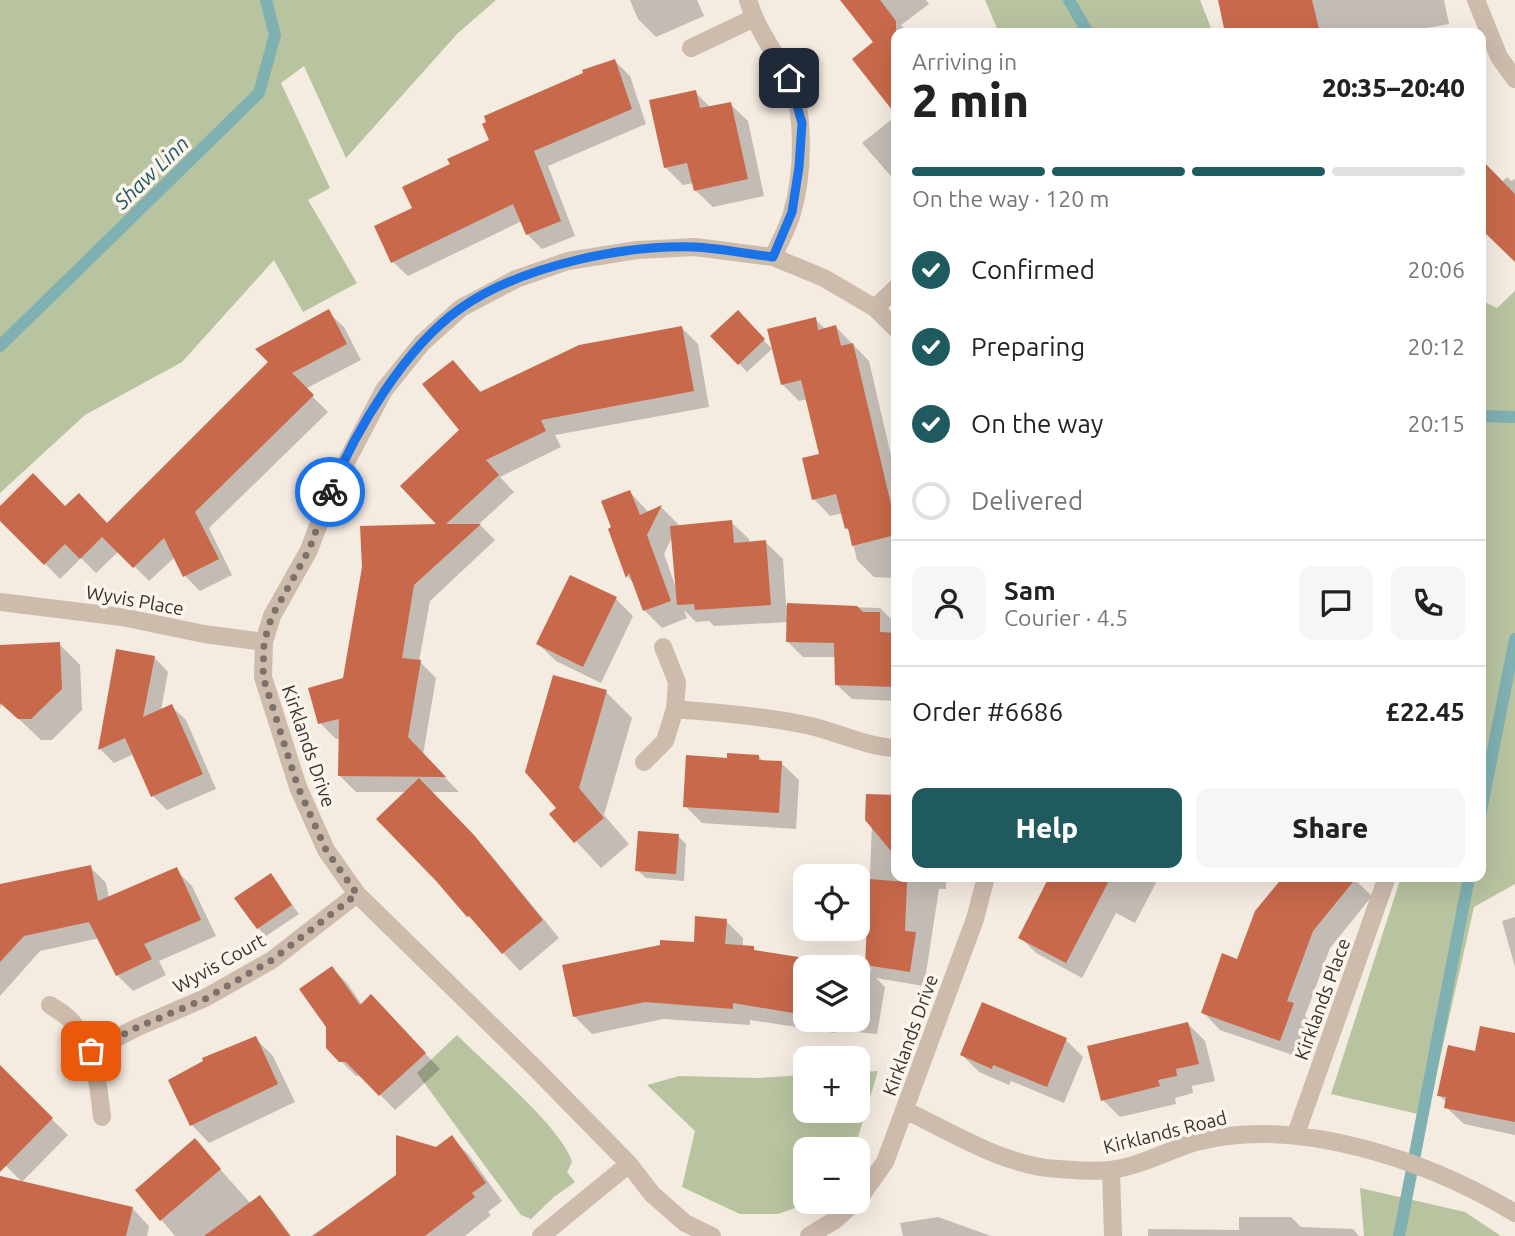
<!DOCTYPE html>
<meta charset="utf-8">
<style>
:root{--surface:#fff;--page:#f6f6f6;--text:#222;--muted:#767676;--line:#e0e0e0;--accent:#1f5a5e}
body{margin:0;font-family:Ubuntu,sans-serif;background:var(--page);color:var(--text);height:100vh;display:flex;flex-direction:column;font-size:26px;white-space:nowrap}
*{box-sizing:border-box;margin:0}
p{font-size:23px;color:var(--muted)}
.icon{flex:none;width:38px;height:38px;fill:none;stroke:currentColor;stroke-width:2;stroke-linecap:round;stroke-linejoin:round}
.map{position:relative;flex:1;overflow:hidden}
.side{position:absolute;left:891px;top:28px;width:595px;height:854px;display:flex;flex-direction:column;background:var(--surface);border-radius:14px;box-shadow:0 7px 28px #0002}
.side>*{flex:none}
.fabs{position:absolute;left:793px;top:864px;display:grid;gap:14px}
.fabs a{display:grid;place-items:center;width:77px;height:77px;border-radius:14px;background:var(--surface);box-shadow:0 7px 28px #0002;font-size:35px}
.pin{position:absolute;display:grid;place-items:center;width:60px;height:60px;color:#fff;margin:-30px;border-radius:14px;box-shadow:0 4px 10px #0006}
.courier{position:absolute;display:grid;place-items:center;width:70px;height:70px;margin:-35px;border:5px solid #1a73e8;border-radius:50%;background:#fff;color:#222;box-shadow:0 2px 9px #0007}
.summary em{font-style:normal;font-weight:800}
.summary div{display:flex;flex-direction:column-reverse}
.summary{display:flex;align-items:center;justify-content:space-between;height:119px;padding:0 21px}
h1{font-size:46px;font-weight:800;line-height:52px}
.bar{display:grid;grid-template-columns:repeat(4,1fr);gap:10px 7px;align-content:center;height:84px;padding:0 21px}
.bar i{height:9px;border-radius:5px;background:var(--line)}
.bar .selected{background:var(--accent)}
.bar p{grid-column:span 4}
.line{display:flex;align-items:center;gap:18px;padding:0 21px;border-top:2px solid var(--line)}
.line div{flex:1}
.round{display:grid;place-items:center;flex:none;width:74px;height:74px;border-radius:14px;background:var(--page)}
ol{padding:0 21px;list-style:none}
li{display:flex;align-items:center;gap:21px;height:77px}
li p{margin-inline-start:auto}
li .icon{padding:7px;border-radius:50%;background:var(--accent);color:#fff;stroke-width:4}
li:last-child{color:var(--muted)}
li i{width:38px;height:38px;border:4px solid var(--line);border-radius:50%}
.action{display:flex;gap:14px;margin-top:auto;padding:14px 21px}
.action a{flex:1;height:80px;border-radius:14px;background:var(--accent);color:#fff;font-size:28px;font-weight:800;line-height:80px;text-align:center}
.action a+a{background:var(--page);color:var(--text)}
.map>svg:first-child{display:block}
</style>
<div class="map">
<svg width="1515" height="1236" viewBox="0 0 1515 1236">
<rect width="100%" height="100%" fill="#f4ebe1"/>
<path fill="#b8c4a0" d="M0,0H496L458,33L346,158L304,66L281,83L330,188L308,200L357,283L303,312L274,260L182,362L85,415L0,493Z
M985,0H1200L1213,33H999Z
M1515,291V884L1474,907L1427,1116L1331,1094L1401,877H1480L1481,300L1497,308Z
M457,1035C485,1064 562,1127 572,1162L567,1172L575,1182L554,1197L531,1219L521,1215L417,1073Z
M878,1071L854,1150H805V1202H812L778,1214H740L682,1187L695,1131L647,1085L679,1076L759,1078L805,1075V1111H858V1072Z
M1360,1188L1465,1212L1501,1236H1364Z"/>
<path fill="#0003" fill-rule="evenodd" d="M630,0H697L704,16L656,37L638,19Z
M842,0H926L929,4L901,25L908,33H896V112L876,42Z
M1220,0H1444L1449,24L1400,33H1227Z
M615,61L630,76L646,124L548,166L575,236L542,249L527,234L522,221L408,276L393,262L414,209L452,165Z
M695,92L711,108L730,104L748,121L764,196L713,207L695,190L694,183L683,185L665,167Z
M896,116V182L862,143Z
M1507,177L1511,181L1515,179V260L1502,182Z
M328,312L344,327L361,360L305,389L328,412L209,528L232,575L200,591L185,576L175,557L149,581L119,551L96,573L81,558L60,579L0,518V508H65L108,525Z
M738,313L772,349L747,372L713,336Z
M815,319L826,330L836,327L869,361L896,477V578L874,577L857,560L850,532L846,528L843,513L830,516L814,499L821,455L808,399L799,401L782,384Z
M682,328L698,344L709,407L555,435L561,447L500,477L514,492L479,524L495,540L430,601L419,661L436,678L423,755L459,792H430L491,855L559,938L520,971L469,916L407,792H356L340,776L341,738L336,739L320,723L440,526L461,431L453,362L482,393Z
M630,492L649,513L661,507L678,524L677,527L731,522L749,539V543L765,542L783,559L786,605L880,608L895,623L896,701L852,699L836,684V657H803L788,642V622L714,626L709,621L696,622L684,610L687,618L662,628L644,610L634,584L628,577L610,530ZM673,535L676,588L664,554Z
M616,599L633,616L601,683L556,661L538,644Z
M59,644L80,665L82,710L52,740H41L2,703L0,708V647Z
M118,651L154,657L168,672L161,710L171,706L186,720L216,789L167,810L153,796L134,754L114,763L100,749Z
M606,692L632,718L604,815L629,844L601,868L551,814L558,808Z
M759,757L764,762L781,763L799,780L796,829L702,823L685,806L729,760Z
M896,797V877H946V889H939L924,986L876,978L885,987L877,1034L835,1030V1033L750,1020V1025L663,1019L592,1034L574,1016L695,944L726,921L743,938V947L753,948L757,953L805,968V1020H858V968L872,970L866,965L872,825Z
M678,836L686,844L684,881L646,878L637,870Z
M90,867L106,883L109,898L176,870L192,886L216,936L159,961L166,975L133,991L117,975L100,938L40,951L0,996V885Z
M270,875L299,914L266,936L258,928Z
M1051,877H1159L1135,923L1116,913L1082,978L1036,953L1020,937Z
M1285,877H1352L1372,896L1330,948L1305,1016L1311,1022L1298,1057L1220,1030L1203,1012L1238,961L1256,911Z
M1515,917V967L1502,921Z
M332,968L347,983L362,1005L386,1012L440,1069L395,1110L362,1076H356L328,1048Z
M1188,1024L1205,1041L1215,1081L1192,1086L1193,1093L1175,1098L1176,1104L1120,1117L1103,1100Z
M255,1038L273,1056L295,1102L209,1143L192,1125L170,1081Z
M1066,1040L1083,1057L1064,1103L1011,1081L1009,1085L979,1072L962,1055Z
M1515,1064V1135L1464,1124L1446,1107L1447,1103L1439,1095Z
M0,1068L68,1135L22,1182L0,1160Z
M452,1138L469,1155L502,1201L488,1212L491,1215L465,1236H311Z
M195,1141L251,1204L260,1198L272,1210L291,1236H175L137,1191Z
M132,1208L149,1226L147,1236H45Z
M938,1217L991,1236H903L900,1223Z
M1239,1217H1291L1301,1227L1353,1229L1359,1236H1148V1229L1239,1230Z"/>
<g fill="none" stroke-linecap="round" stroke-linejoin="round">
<path stroke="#7fb0b2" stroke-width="12" d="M1069,0L1088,33
M0,346L259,93L275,35L266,0
M1480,416L1515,417
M1480,816L1515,639
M1399,1236L1469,877"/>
</g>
<path fill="#c8694b" d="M840,0H880L896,21V115L852,59L873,42Z
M1218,0H1312L1320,33H1225Z
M615,59L632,109L534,151L561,221L526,235L513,204L391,263L374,226L412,208L402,187L450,164L447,159L489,140L482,124L486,122L484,116L583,73L582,70Z
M696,90L700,108L731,102L748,179L694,191L687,163L664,168L649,100Z
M1480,158L1515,194V262L1480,228Z
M329,309L347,344L292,373L314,395L195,512L219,559L183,577L164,538L133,568L102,537L80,559L65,544L44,565L0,521V506L33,473L65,506L79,493L107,523L268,362L255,349Z
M738,310L765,339L738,365L710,336Z
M816,317L818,330L836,325L841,346L853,343L894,517H891L895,535L852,546L848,528L845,529L836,494L812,500L802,458L819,454L801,380L781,385L767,329Z
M682,326L694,391L541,420L546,431L486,460L499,475L446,524H481L414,585L402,658L421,660L408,737L446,777L338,776L339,719L318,724L308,688L343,678L362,567L360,526L436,524L400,486L459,430L422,384L453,360L480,392L579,345Z
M630,490L640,515L662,505L647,535L671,601L643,611L629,573L626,578L608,529L611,527L601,501Z
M732,520L734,543L766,540L771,605L695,610L694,604L677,605L670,526Z
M570,575L617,597L583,667L536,644Z
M787,603L857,606L863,612H880V632L896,633V687L835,685L834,643L786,642Z
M60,642L62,689L31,719H18L0,703V645Z
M116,649L155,656L143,717L172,704L203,774L151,797L125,738L98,750Z
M553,675L607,690L579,788L604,818L574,843L549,814L556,808L525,772Z
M727,753L759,755V760L782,761L779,813L683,807L686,755L727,758Z
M419,778L474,835L543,920L502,954L469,916L467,917L437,882L376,819Z
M866,794L896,795V857L865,820Z
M638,831L679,834L676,874L635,871Z
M91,865L98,901L177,867L201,920L144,944L152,959L116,976L89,922L24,936L0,962V884Z
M271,873L292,905L257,929L234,898Z
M1049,877H1111L1066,963L1018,938Z
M1283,877H1357L1313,931L1287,1001L1294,1003L1280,1041L1201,1013L1222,953L1237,959L1255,911Z
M869,879L907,882L905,931L916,932L910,972L865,965Z
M695,916L727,919L725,944L754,946V950L868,968L860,1017H858V968H805V1015L733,1003V1009L645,1002L573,1017L562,965L660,945V940L694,942Z
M332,966L360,1005L371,994L426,1053L379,1096L346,1062H339L326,1048V1027L299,989Z
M982,1002L1067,1038L1047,1087L993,1065L992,1069L960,1055Z
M1188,1022L1199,1064L1176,1069L1177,1076L1158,1080L1160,1086L1101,1101L1087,1046Z
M1480,1026L1515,1033V1122L1444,1108L1446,1097L1437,1096L1448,1045L1475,1051Z
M256,1036L278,1084L190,1126L168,1080L203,1061L202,1058Z
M0,1065L53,1118L0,1172Z
M396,1135L436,1147L452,1135L486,1183L472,1193L475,1197L425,1236H313L396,1175Z
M195,1138L221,1169L160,1221L135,1190Z
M0,1176L133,1207L126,1236H0Z
M260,1195L290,1236H204Z"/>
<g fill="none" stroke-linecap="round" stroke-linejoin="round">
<path stroke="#cdbbac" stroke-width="18" d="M875,308L896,288"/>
<path stroke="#cdbbac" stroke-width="18" d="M748,0C757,29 773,50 788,76C806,109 803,177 792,213C788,228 779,243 773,257
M1476,0L1499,57L1515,79
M691,48L754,18
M0,602L122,617L204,634L264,642
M675,709C719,713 763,716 806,725C836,731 865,747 896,748
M644,762L665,741L675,709L677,682L663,647
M50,1005C57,1010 67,1015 72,1022C96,1049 98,1084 102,1117
M91,1051L138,1027L205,998L272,960L357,894
M905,1110C953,1133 1004,1166 1058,1169C1074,1170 1094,1172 1111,1170C1141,1166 1168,1150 1196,1142C1297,1115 1429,1161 1515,1213
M1296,1134L1387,877
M1111,1170L1113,1236
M858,1200L885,1162L975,919L986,877
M541,1236L629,1164
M712,1236L685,1223L652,1194L629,1164L534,1067L357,894L326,850L298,787L263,677L264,642L272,616L309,550L332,489L384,390L422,343L461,308L516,279L568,261L637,250L695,247L773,257L824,278L875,308L896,329
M809,1236L835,1220L855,1202"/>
</g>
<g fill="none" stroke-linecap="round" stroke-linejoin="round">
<path stroke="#7c716b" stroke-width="7" stroke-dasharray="0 12.6" d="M91,1051L138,1027L205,999L272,960L357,894L326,850L298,787L263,677L264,642L272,616L309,550L330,492"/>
<path stroke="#1a73e8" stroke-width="9" d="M330,492C356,430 405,347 461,308C521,266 622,245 694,247C720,248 747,254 773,257L792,212L799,167L802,123L789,78"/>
</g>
<g text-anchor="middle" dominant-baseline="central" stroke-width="7" stroke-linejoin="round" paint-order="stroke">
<g font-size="19" fill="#3b302b" stroke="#fbf5ee">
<text transform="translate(135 600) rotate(10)">Wyvis Place</text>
<text transform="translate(309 746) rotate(71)">Kirklands Drive</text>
<text transform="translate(219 963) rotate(-29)">Wyvis Court</text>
<text transform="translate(1322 999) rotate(-70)">Kirklands Place</text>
<text transform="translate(910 1035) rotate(-70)">Kirklands Drive</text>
<text transform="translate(1165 1132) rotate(-14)">Kirklands Road</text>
</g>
<g font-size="21" font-style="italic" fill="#1f5a5e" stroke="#fbf5ee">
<text transform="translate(151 172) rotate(-44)">Shaw Linn</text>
</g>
</g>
</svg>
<div class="fabs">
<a><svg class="icon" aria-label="locate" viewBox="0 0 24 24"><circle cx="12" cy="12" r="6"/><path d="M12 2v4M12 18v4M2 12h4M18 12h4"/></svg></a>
<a><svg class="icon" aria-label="layers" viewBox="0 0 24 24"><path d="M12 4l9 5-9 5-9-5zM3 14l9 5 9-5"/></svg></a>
<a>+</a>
<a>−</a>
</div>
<div class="pin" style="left:91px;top:1051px;background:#ea580c"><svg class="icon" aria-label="bag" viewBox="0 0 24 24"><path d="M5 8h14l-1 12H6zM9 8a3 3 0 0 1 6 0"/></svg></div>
<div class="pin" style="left:789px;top:78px;background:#1f2937"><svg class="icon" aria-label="home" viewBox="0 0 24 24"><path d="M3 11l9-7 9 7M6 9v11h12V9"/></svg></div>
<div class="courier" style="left:330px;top:492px"><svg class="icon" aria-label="bike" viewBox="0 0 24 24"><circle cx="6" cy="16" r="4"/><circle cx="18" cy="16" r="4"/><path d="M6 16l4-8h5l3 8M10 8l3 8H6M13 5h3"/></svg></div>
<section class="side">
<div class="summary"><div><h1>2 min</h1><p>Arriving in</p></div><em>20:35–20:40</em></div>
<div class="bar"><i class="selected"></i><i class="selected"></i><i class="selected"></i><i></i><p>On the way · 120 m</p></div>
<ol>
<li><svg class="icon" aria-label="check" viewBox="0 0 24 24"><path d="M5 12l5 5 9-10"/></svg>Confirmed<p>20:06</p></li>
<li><svg class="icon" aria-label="check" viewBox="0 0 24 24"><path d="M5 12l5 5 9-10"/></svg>Preparing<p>20:12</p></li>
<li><svg class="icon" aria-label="check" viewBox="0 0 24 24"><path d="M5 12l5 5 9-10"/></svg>On the way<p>20:15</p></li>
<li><i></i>Delivered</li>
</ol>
<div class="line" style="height:126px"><a class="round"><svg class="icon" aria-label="person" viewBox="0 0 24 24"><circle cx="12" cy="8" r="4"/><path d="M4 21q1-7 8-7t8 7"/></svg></a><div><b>Sam</b><p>Courier · 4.5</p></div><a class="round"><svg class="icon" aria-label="chat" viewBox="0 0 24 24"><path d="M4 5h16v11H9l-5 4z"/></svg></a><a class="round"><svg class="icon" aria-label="phone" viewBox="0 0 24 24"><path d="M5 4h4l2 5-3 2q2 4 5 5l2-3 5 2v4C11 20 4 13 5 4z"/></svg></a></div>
<div class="line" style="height:91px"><div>Order #6686</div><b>£22.45</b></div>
<div class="action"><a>Help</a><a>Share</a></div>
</section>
</div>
